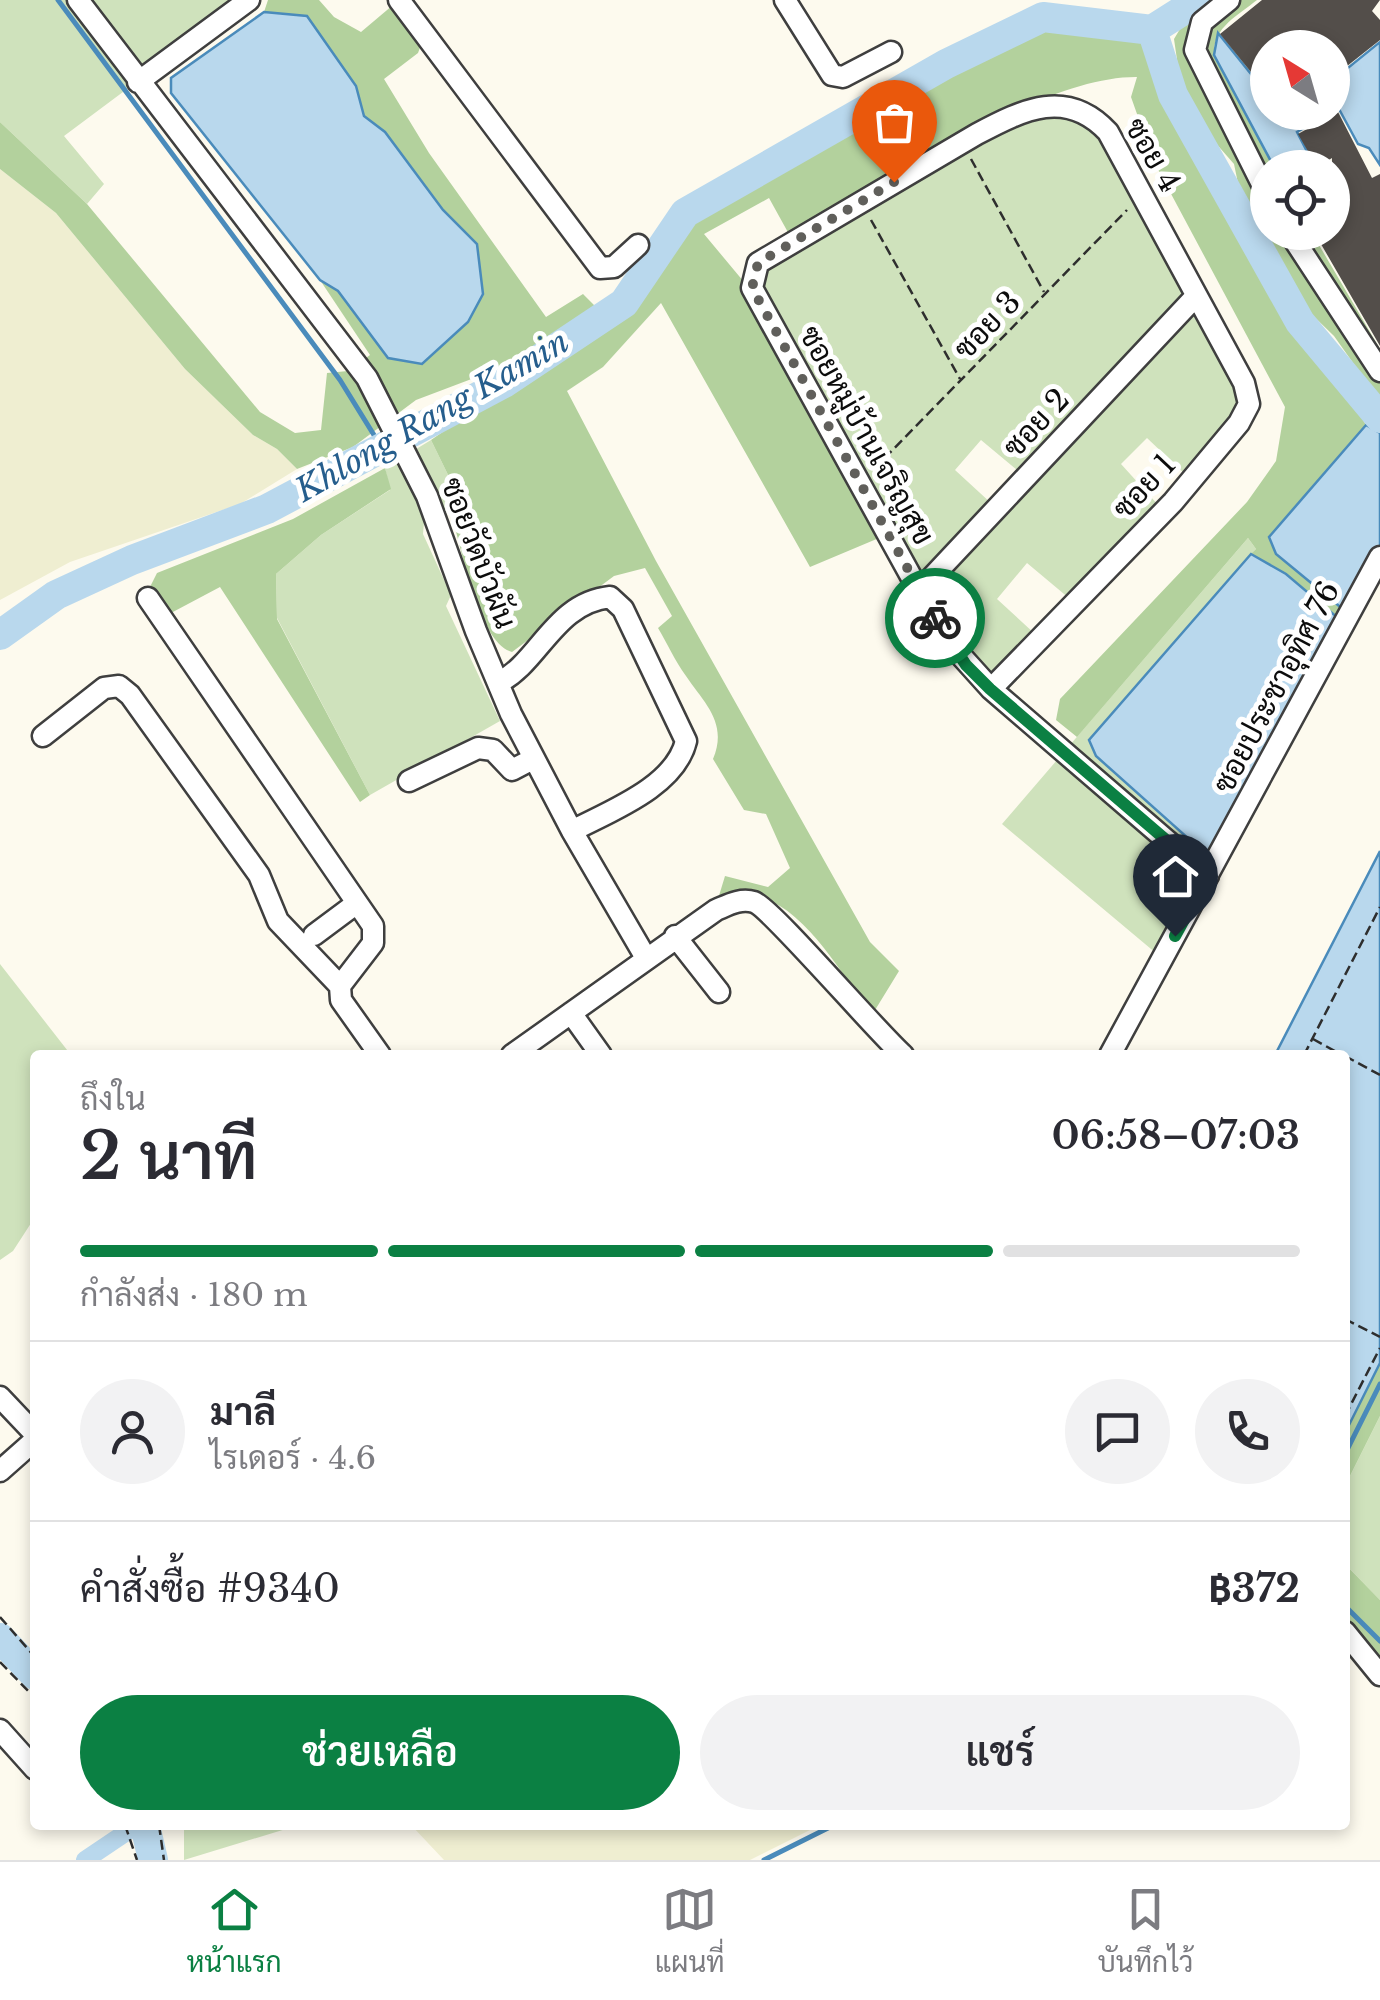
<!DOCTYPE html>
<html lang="th">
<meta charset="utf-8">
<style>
:root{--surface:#fff;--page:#f2f2f3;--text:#2b2b33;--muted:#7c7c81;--line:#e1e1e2;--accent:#0b8043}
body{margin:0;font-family:"Libre Baskerville",Sarabun,serif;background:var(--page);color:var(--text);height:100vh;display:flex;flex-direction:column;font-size:38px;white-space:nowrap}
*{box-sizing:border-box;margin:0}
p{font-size:32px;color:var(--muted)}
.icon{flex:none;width:55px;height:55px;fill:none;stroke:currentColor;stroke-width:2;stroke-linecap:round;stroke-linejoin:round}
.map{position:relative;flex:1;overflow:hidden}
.details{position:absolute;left:30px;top:1050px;width:1320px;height:780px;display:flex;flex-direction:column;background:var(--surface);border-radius:10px;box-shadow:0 5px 15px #0003}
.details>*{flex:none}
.needle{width:65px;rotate:323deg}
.controls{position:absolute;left:1250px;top:30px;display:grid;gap:20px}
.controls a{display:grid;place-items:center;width:100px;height:100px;border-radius:50%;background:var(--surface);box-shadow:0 5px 15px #0003;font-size:50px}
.pin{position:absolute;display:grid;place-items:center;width:85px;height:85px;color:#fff;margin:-102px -42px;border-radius:50% 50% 50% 0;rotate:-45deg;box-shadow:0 0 10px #0007}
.pin .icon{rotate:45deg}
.courier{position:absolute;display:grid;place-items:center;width:100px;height:100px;margin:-50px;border:8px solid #0b8043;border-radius:50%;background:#fff;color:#222;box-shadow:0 2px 12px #0007}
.headline em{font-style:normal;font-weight:600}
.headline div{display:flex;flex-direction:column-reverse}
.headline{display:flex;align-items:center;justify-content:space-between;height:170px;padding:0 50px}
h1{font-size:65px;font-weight:600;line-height:75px}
.bar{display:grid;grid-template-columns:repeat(4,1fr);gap:15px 10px;align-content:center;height:120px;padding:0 50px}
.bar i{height:12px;border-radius:8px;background:var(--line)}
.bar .active{background:var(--accent)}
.bar p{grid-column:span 4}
.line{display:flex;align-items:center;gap:25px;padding:0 50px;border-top:2px solid var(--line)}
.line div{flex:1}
.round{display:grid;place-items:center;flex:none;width:105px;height:105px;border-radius:52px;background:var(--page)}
.action{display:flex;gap:20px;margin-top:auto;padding:20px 50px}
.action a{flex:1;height:115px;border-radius:60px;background:var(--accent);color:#fff;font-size:40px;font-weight:600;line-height:115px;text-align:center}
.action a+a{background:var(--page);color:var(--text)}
.tab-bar{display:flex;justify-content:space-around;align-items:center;height:140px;border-top:2px solid var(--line);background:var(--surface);font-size:28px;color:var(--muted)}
.tab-bar a{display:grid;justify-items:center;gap:5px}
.tab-bar .active{color:var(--accent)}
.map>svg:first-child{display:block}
</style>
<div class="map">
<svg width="1380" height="1860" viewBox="0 0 1380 1860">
<rect width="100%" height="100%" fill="#fdfaee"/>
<path fill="#efeed1" d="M0,169L56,213L185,369L253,435L277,449L297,469L240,504L70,562L0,600Z
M411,1825H820L750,1860H444Z"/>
<path fill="#cfe2bc" d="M0,0H74L131,86L64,136L104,184L87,204L0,122Z
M91,0H231L142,64L125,50Z
M1045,113L1090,118L1242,391L1243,405L1188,477L1147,438L1121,464L1160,507L1070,599L1027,563L997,599L1035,634L993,679L950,630L934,599L951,573L1040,479L1026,462L1017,470L981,440L955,470L992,504L920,576L762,293L759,277L767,266L1010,121Z
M431,440L453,485L459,514L452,517L442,507L425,511L423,534L451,595L446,606L500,721L370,795L277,618L276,574L321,535L390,490L385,468Z
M1248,538L1256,549L1089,740L1096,756L1209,857L1157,954L1002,824Z
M0,964L71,1055H35V1217L13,1251L0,1260Z
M1380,1416V1600L1345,1564V1486Z
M184,1825H299L184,1860Z"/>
<path fill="#b3d19d" d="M268,0H319L334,17L361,32L393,5L422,42L418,53L384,79L429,153L546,317L583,294L598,309L490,372L416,400L353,447L297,469L277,449L253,435L185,369L56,213L0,169V122L87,204L260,412L295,433L321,430L327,373L348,371L370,355L320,280L338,291L357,315L477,244L443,210L385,132L364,116L356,86L285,16L264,12Z
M1207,0H1257C1237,16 1212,28 1214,56L1274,167L1268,168V232L1312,233L1380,349V401L1334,336L1301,304L1257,214L1240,193L1234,164L1192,116L1182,94L1174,39L1186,19Z
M1043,25L1109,27L1140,37L1272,287L1344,386L1366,425L1269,537L1276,554L1344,610L1338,618L1286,574L1251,554L1256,549L1248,538L1077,737L1056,720L1060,699L1247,502L1276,461L1285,407L1154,162L1131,97L1137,77C1040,76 877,187 790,236L769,198L704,234L744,282L879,538L810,567L661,303L603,367L567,391L656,561L870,942L899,971L872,1015C836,968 788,872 718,899L725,876L768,887L790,868L766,814L744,810L713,759C728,723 705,704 686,676C675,661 667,643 658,628L672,616L645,568L614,576L512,652C479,643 462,550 452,517L459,513L453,485L431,440L550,358L569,352L642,296L690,218L934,78Z
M385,468L391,489L321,535L276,574L277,619L370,795L360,802L220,587L171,613L149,589L157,573L293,519Z
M1380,1360V1416L1345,1486V1430Z
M1345,1564L1380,1600V1657L1345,1616Z"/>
<path fill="#b9d8ed" stroke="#4a8bbb" stroke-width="2.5" d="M264,12L307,16L356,86L364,116L385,132L443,210L477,244L483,294L468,322L422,364L388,358L338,291L320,280L171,93V78Z
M1218,33L1267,94L1268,112L1286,116L1331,113L1297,132L1315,167H1274L1214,55Z
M1380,42V165L1369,148L1358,144L1339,109L1332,112L1333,80Z
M1366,425L1380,433V545L1344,610L1276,554L1269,537Z
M1251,554L1286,574L1338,618L1209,857L1096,756L1089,740Z
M1380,851V1363L1345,1433V1055H1275Z"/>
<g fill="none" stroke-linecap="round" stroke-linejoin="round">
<path stroke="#4a8bbb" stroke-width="5" d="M58,0L340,380L382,448
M1345,1454L1380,1384
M1345,1606L1380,1641
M764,1860L834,1825"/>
<path stroke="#b9d8ed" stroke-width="18" d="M85,1860L137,1825"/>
<path stroke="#b9d8ed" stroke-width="30" d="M1152,30L1173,95L1300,322L1380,418
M0,635L56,595L132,560L267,509L504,383L624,303L685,213L946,64L1043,17L1152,30L1199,0
M0,1638L35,1675
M145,1825L153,1860"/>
</g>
<path fill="#534e4a" d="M1262,0H1380L1372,11L1380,20V40L1332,78V48H1268V93L1220,34Z
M1338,112L1372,178L1380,174V346L1314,232H1332V158L1317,167L1298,134Z"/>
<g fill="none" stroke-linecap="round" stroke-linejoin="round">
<g stroke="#3f3f3f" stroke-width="25">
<path id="minor" d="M78,0L367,378L427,496L476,631L511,714L572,831L646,958
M399,0L600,268L614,267L638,245
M785,0L832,75L843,77L891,52
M1229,0L1202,22L1195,50L1268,196
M138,82L249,0
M1289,232L1380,371
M920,590L1196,296
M148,598L373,926V943L340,986L341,1000L380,1055
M498,683C539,663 554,603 610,597L623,609L686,741C675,787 610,811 572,831
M991,689L1173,502L1239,423L1249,404L1244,383L1108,132C1067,88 1024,109 977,134L758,263L752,288L945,638L991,689L1208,876
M43,736L104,688L119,686L130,695L259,875L278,921L340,986
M409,781L478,748L493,750L512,770L533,759
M314,935L357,903
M675,936L719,992
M571,1013L601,1055
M512,1055L716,910C728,905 740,898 754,902C770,907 877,1032 903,1055
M1110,1055L1380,557
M0,1397L35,1434
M0,1471L35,1440
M1345,1632L1380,1675
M0,1730L35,1769"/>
</g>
<path stroke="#2e2e2e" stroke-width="2.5" stroke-dasharray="10 5" stroke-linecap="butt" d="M971,159L1044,292
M871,220L960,379
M874,469L1127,210
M1313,1039L1342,1055
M1304,1055L1380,907
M1345,1056L1380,1075
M1345,1319L1380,1337
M1345,1416L1380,1348
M0,1617L35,1657
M0,1662L35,1698
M125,1825L137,1860
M159,1825L164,1860"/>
<use href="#minor" stroke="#fff" stroke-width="20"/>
</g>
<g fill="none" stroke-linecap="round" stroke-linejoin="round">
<path stroke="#605f5b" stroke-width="10" stroke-dasharray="0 18" d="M894,182L758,263L752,288L935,618"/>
<path stroke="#0b8043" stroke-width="12" d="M935,618L966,665L990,689L1208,876L1175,936"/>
</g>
<g text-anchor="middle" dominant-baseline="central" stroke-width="10" stroke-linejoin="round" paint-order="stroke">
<g font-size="30" fill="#0c0c0c" stroke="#fff">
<text transform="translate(1153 155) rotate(60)">ซอย 4</text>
<text transform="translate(987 325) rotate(-46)">ซอย 3</text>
<text transform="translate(1036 423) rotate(-47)">ซอย 2</text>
<text transform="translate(867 435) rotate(61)">ซอยหมู่บ้านเจริญสุข</text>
<text transform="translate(1144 486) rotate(-47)">ซอย 1</text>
<text transform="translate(479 553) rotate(69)">ซอยวัดบัวผัน</text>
<text transform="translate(1276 687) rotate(-62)">ซอยประชาอุทิศ 76</text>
</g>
<g font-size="32" font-style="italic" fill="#265e8d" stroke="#fff">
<text transform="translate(432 416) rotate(-30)">Khlong Rang Kamin</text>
</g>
</g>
</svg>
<div class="controls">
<a><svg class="needle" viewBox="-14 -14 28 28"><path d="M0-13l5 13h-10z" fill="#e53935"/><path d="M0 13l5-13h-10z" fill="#7c7c81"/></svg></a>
<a><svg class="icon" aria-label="locate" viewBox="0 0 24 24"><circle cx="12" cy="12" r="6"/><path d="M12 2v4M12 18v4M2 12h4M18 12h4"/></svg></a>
</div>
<div class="pin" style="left:894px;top:182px;background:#ea580c"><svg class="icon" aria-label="bag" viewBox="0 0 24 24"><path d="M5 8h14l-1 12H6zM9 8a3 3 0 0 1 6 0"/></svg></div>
<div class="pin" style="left:1175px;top:936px;background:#1f2937"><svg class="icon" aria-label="home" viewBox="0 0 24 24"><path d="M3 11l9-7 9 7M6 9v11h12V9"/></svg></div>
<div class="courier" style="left:935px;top:618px"><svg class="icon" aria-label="bike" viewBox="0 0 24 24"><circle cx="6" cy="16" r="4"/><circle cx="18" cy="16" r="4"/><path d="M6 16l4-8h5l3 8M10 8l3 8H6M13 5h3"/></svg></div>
<section class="details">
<div class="headline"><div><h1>2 นาที</h1><p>ถึงใน</p></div><em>06:58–07:03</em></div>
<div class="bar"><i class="active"></i><i class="active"></i><i class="active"></i><i></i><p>กำลังส่ง · 180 m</p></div>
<div class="line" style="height:180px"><a class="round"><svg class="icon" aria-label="person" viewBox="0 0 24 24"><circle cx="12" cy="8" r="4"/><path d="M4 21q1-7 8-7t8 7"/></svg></a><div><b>มาลี</b><p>ไรเดอร์ · 4.6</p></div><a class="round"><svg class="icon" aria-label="chat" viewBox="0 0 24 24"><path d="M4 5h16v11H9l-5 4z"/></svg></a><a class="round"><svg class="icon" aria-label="phone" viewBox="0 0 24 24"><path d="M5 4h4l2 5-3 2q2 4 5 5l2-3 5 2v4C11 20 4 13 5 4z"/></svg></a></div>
<div class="line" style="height:130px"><div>คำสั่งซื้อ #9340</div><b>฿372</b></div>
<div class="action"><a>ช่วยเหลือ</a><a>แชร์</a></div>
</section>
</div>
<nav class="tab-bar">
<a class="active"><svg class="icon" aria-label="home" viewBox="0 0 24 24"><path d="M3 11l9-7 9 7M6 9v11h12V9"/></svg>หน้าแรก</a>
<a><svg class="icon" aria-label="map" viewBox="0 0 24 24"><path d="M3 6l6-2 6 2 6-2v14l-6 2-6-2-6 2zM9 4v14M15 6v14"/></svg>แผนที่</a>
<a><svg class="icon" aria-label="saved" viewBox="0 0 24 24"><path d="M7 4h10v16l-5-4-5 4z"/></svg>บันทึกไว้</a>
</nav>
